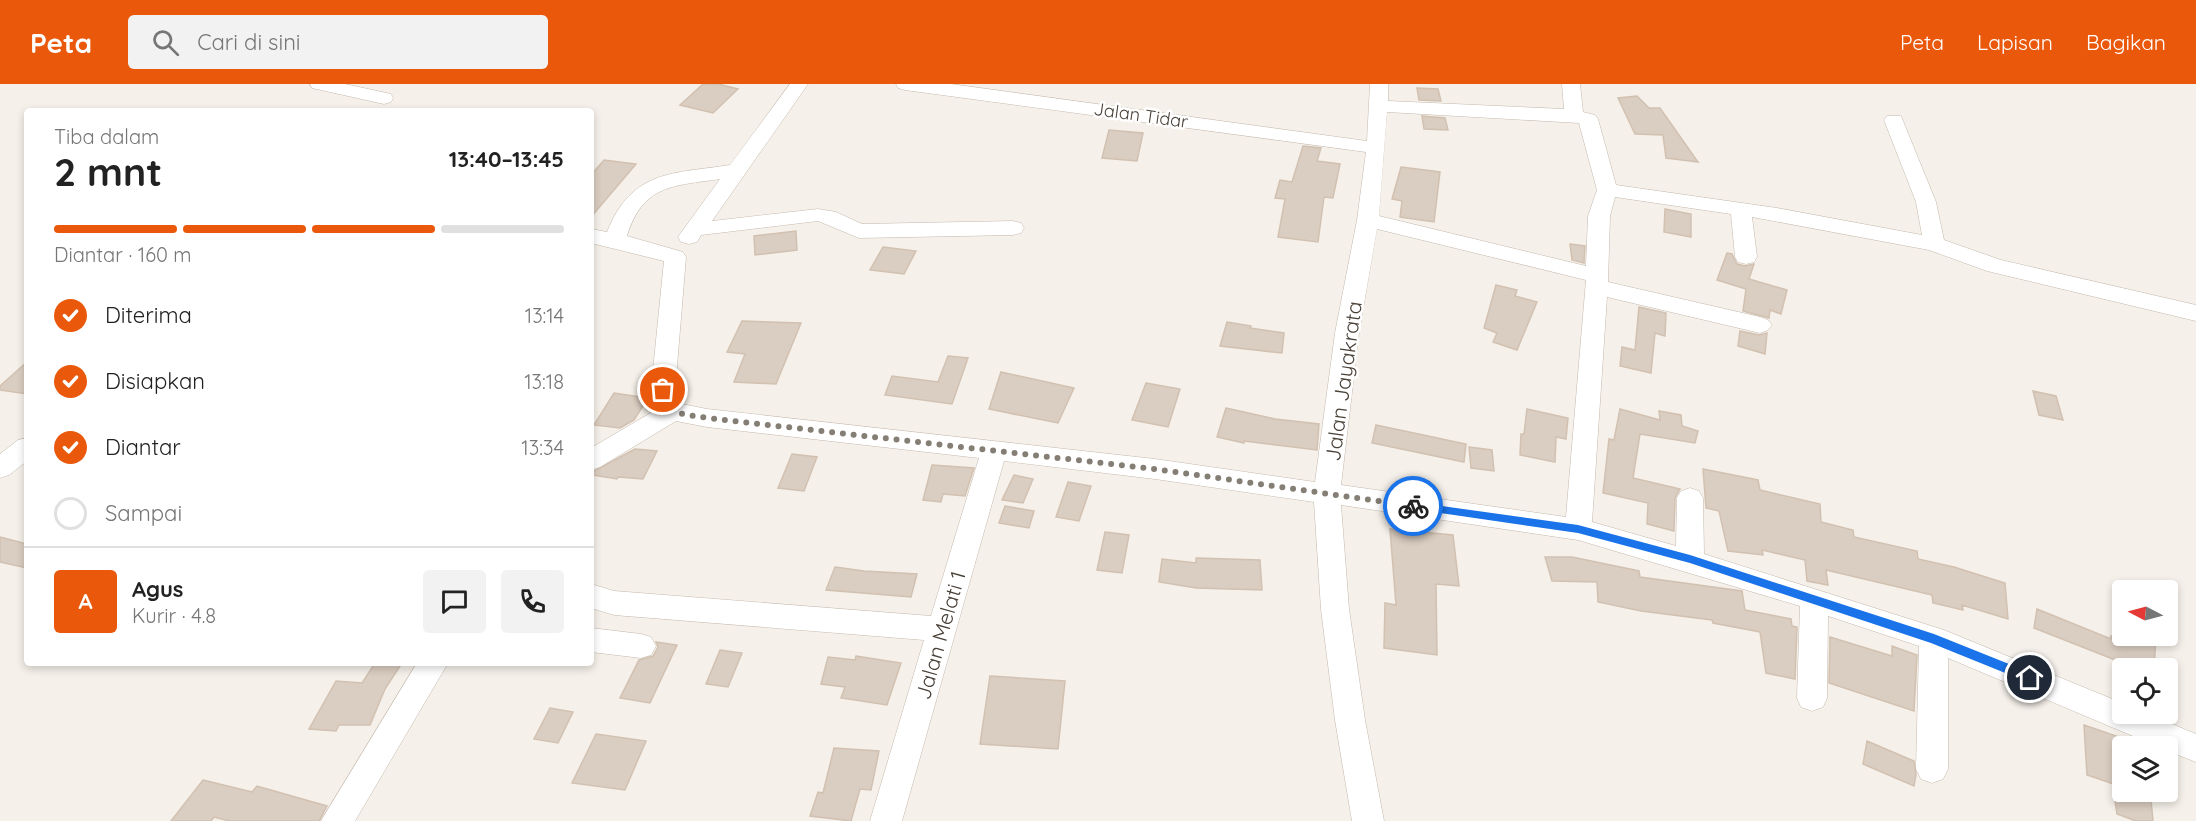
<!DOCTYPE html>
<html lang="id">
<meta charset="utf-8">
<style>
:root{--surface:#fff;--page:#f2f2f2;--text:#222;--muted:#767676;--line:#e0e0e0;--accent:#ea580c}
body{margin:0;font-family:Quicksand,sans-serif;background:var(--page);color:var(--text);height:100vh;display:flex;flex-direction:column;font-size:22px;white-space:nowrap}
*{box-sizing:border-box;margin:0}
p{font-size:20px;color:var(--muted)}
.icon{flex:none;width:33px;height:33px;fill:none;stroke:currentColor;stroke-width:2;stroke-linecap:round;stroke-linejoin:round}
.map{position:relative;flex:1;overflow:hidden}
.side{position:absolute;left:24px;top:24px;width:570px;height:558px;display:flex;flex-direction:column;background:var(--surface);border-radius:6px;box-shadow:0 3px 9px #0003}
.side>*{flex:none}
.needle{width:39px;rotate:276deg}
.tools{position:absolute;left:2112px;top:496px;display:grid;gap:12px}
.tools a{display:grid;place-items:center;width:66px;height:66px;border-radius:6px;background:var(--surface);box-shadow:0 3px 9px #0003;font-size:30px}
.pin{position:absolute;display:grid;place-items:center;width:51px;height:51px;color:#fff;margin:-26px;border:3px solid #fff;border-radius:50%;box-shadow:0 2px 6px #0007}
.courier{position:absolute;display:grid;place-items:center;width:60px;height:60px;margin:-30px;border:4px solid #1a73e8;border-radius:50%;background:#fff;color:#222;box-shadow:0 2px 8px #0007}
.head em{font-style:normal;font-weight:700}
.head div{display:flex;flex-direction:column-reverse}
.head{display:flex;align-items:center;justify-content:space-between;height:102px;padding:0 30px}
h1{font-size:39px;font-weight:700;line-height:45px}
.bar{display:grid;grid-template-columns:repeat(4,1fr);gap:9px 6px;align-content:center;height:72px;padding:0 30px}
.bar i{height:8px;border-radius:4px;background:var(--line)}
.bar .selected{background:var(--accent)}
.bar p{grid-column:span 4}
.line{display:flex;align-items:center;gap:15px;padding:0 30px;border-top:2px solid var(--line)}
.line div{flex:1}
.round{display:grid;place-items:center;flex:none;width:63px;height:63px;border-radius:6px;background:var(--page)}
ol{padding:0 30px;list-style:none}
li{display:flex;align-items:center;gap:18px;height:66px}
li p{margin-inline-start:auto}
li .icon{padding:6px;border-radius:50%;background:var(--accent);color:#fff;stroke-width:4}
li:last-child{color:var(--muted)}
li i{width:33px;height:33px;border:3px solid var(--line);border-radius:50%}
header{display:flex;align-items:center;gap:36px;box-sizing:border-box;height:84px;padding:0 30px;background:var(--accent);color:#fff}
header strong{font-size:28px}
nav{display:flex;gap:33px;margin-inline-start:auto;font-size:21px}
.search{width:420px;height:54px;background:var(--page);display:flex;align-items:center;gap:15px;box-sizing:border-box;padding:0 21px;border-radius:6px;color:var(--muted);font-size:22px}
.map>svg:first-child{display:block}
</style>
<header>
<strong>Peta</strong>
<div class="search"><svg class="icon" aria-label="search" viewBox="0 0 24 24"><circle cx="10" cy="10" r="6"/><path d="M15 15l6 6"/></svg>Cari di sini</div>
<nav><a>Peta</a><a>Lapisan</a><a>Bagikan</a></nav>
</header>
<div class="map">
<svg width="2196" height="737" viewBox="0 0 2196 737">
<rect width="100%" height="100%" fill="#f5f0e9"/>
<path fill="#dacdc1" stroke="#d2c1b1" stroke-width="1.5" d="M703,0H718L738,5L713,29L680,21Z
M1417,4L1438,5L1441,17L1419,16Z
M1637,12L1649,24H1660L1698,78L1666,74L1663,51L1635,50L1618,14Z
M1422,32L1445,34L1448,46L1424,45Z
M1109,46L1143,49L1137,77L1102,74Z
M1303,62L1321,64L1317,77L1340,80L1333,114L1324,113L1318,158L1278,153L1285,115L1275,114L1280,96L1292,98Z
M604,76L636,80L591,133V91Z
M1401,83L1440,88L1434,138L1400,133L1402,117L1392,115Z
M1665,125L1691,130V153L1664,148Z
M796,147L797,166L755,171L754,152Z
M1570,160L1585,162L1584,179L1572,176Z
M883,163L916,167L904,190L870,186Z
M1727,169L1732,170L1737,180L1745,182L1754,180L1749,195L1787,206L1781,230L1770,226L1769,234L1743,227L1746,205L1717,196Z
M1496,201L1517,206L1515,212L1537,218L1517,266L1493,258L1497,249L1484,244Z
M1639,223L1666,229L1665,252L1655,249L1651,289L1620,282L1622,263L1635,266Z
M742,237L801,239L776,300L734,298L745,270L727,268Z
M1227,238L1251,242L1250,244L1284,249L1282,269L1220,262Z
M1740,247L1759,251L1767,249L1765,270L1738,262Z
M948,272L968,274L952,320L885,311L892,292L938,298Z
M27,278V310L0,306V302Z
M1001,288L1074,304L1058,339L989,325Z
M1146,299L1180,305L1168,343L1132,336Z
M2033,307L2056,312L2063,336L2039,331Z
M614,309L648,314L634,336L620,344L594,341Z
M1226,324L1275,335L1319,340L1317,366L1244,357V359L1217,353Z
M1527,325L1568,334L1566,355L1556,353L1555,378L1520,371L1521,350H1524Z
M1620,325L1660,336L1659,327L1681,331L1682,342L1698,347L1695,359L1640,350L1633,394L1680,405L1675,414L1674,447L1647,440L1648,419L1603,409L1609,355L1614,356Z
M1376,341L1466,360L1464,378L1372,359Z
M1469,363L1492,366L1494,387L1471,384Z
M635,365L657,367L643,395L618,393L617,395L592,391L594,387Z
M792,370L817,373L804,407L778,404Z
M932,381L974,384L965,412L943,410L941,418L923,416Z
M1703,385L1758,396L1760,406L1820,420L1821,438L1853,446L1854,453L1917,467L1918,475L1954,483L2005,499L2008,535L1962,521L1963,526L1933,519L1932,511L1826,486L1828,501L1807,497L1805,476L1762,466L1763,471L1728,467L1719,427L1706,424Z
M1014,391L1033,395L1023,419L1002,416Z
M1068,398L1091,402L1079,437L1056,433Z
M1005,422L1034,427L1029,444L999,439Z
M1390,445L1453,451L1459,502L1436,500L1437,571L1384,564L1385,519L1396,521Z
M1105,448L1129,451L1122,489L1097,486Z
M0,453L27,460V484L0,478Z
M1545,473H1572L1639,487L1640,493L1742,507L1745,526L1791,535L1792,542L1797,543L1795,595L1766,589L1760,548L1713,539L1712,536L1641,527L1598,518L1597,498L1552,497Z
M1196,474L1260,476L1262,506L1196,504L1159,498L1162,475L1196,479Z
M835,483L864,487L917,490L911,513L826,506Z
M2037,525L2111,555V552H2156L2154,585H2138L2034,544Z
M1830,553L1892,572V562L1917,571L1914,627L1829,599Z
M656,558L677,561L650,619L620,614L639,576L653,572L658,563Z
M720,566L742,569L728,603L706,600Z
M856,572L901,579L887,621L841,614L845,603L821,600L828,573L855,576Z
M375,579H402L385,605L370,641H339L336,647L309,645L336,597L362,599Z
M990,592L1065,597L1058,665L980,660Z
M550,624L573,628L558,659L534,655Z
M2084,641L2122,654V703L2087,691Z
M596,650L646,657L625,706L572,699Z
M1867,657L1914,677L1916,690L1914,702L1863,680Z
M834,664L879,667L871,706L860,705L851,737L810,732L818,708L823,709Z
M203,696L252,708L257,702L327,722L319,737H229L214,733L211,737H171Z
M2113,704L2151,716L2153,737H2136L2117,730Z"/>
<g fill="none" stroke-linecap="round" stroke-linejoin="round">
<g stroke="#c4b9ae" stroke-width="1">
<path id="minor" d="M310,0H345L391,10L393,14L391,18L384,20L312,4Z
M790,0H808L712,137L818,125L836,128L862,140L1013,137L1021,139L1024,144L1021,149L1013,151L859,154L818,137L701,151L697,158L689,160L681,158L678,153L720,95C674,102 643,100 627,152L683,168L686,173L675,306L682,320L707,325L1155,375L1315,398L1335,249L1357,136L1366,68L905,6L898,4L896,0H951L1367,57L1370,0H1388V17L1564,25L1562,0H1580L1583,28L1595,31L1598,35L1616,101L1777,124L1922,151L1916,118L1884,36L1887,32H1901L1936,118L1944,156L2001,176L2196,221V237L1987,187L1929,166L1752,133L1757,173L1754,178L1746,180L1738,178L1735,173L1731,130L1615,113L1610,132L1608,198L1760,233L1768,236L1772,241L1768,246L1760,249L1607,213L1592,438L1676,462L1677,414L1681,407L1690,404L1699,407L1703,414L1704,470L1944,546L2122,619V630H2148L2196,650V678L2168,667V663H2159L1948,574V685L1943,695L1932,699L1921,695L1916,685L1919,562L1828,532L1827,614L1823,623L1812,627L1801,623L1797,614L1800,522L1578,456L1341,421L1349,525L1365,636L1384,737H1352L1335,636L1321,525L1314,418L1155,395L1004,377L902,737H870L924,556L614,531L591,524V500L614,507L931,532L979,374L707,343L676,337L600,383L591,386V364L659,324L651,306L664,177L591,159V145L607,148C632,85 673,90 730,81ZM1387,28L1579,39L1597,106L1588,132L1586,182L1379,132ZM1377,145L1586,196L1566,433L1341,401L1359,249Z
M27,354V377L9,391L0,394V370L18,356Z
M591,544L641,550L651,553L656,562L651,571L641,574L591,568Z
M417,579H448L355,737H321Z"/>
</g>
<use href="#minor" fill="#fff" fill-rule="evenodd"/>
</g>
<path fill="#1a73e8" d="M1413,418L1578,441L1690,471L1934,550L2034,590L2036,594L2030,599L1931,559L1690,479L1578,449L1413,425L1408,422Z"/>
<g fill="none" stroke-linecap="round" stroke-linejoin="round">
<path stroke="#857e75" stroke-width="6" stroke-dasharray="0 10.8" d="M663,306C670,334 682,329 707,334L1155,385L1413,422"/>
</g>
<g text-anchor="middle" dominant-baseline="central" stroke-width="5" stroke-linejoin="round" paint-order="stroke">
<g font-size="18" fill="#494037" stroke="#fff">
<text transform="translate(1141 31) rotate(8)">Jalan Tidar</text>
</g>
<g font-size="21" fill="#494037" stroke="#fff">
<text transform="translate(1343 297) rotate(-82)">Jalan Jayakrata</text>
<text transform="translate(940 551) rotate(-74)">Jalan Melati 1</text>
</g>
</g>
</svg>
<div class="tools">
<a><svg class="needle" viewBox="-14 -14 28 28"><path d="M0-13l5 13h-10z" fill="#e53935"/><path d="M0 13l5-13h-10z" fill="#767676"/></svg></a>
<a><svg class="icon" aria-label="locate" viewBox="0 0 24 24"><circle cx="12" cy="12" r="6"/><path d="M12 2v4M12 18v4M2 12h4M18 12h4"/></svg></a>
<a><svg class="icon" aria-label="layers" viewBox="0 0 24 24"><path d="M12 4l9 5-9 5-9-5zM3 14l9 5 9-5"/></svg></a>
</div>
<div class="pin" style="left:663px;top:306px;background:#ea580c"><svg class="icon" aria-label="bag" viewBox="0 0 24 24"><path d="M5 8h14l-1 12H6zM9 8a3 3 0 0 1 6 0"/></svg></div>
<div class="pin" style="left:2030px;top:594px;background:#1f2937"><svg class="icon" aria-label="home" viewBox="0 0 24 24"><path d="M3 11l9-7 9 7M6 9v11h12V9"/></svg></div>
<div class="courier" style="left:1413px;top:422px"><svg class="icon" aria-label="bike" viewBox="0 0 24 24"><circle cx="6" cy="16" r="4"/><circle cx="18" cy="16" r="4"/><path d="M6 16l4-8h5l3 8M10 8l3 8H6M13 5h3"/></svg></div>
<section class="side">
<div class="head"><div><h1>2 mnt</h1><p>Tiba dalam</p></div><em>13:40–13:45</em></div>
<div class="bar"><i class="selected"></i><i class="selected"></i><i class="selected"></i><i></i><p>Diantar · 160 m</p></div>
<ol>
<li><svg class="icon" aria-label="check" viewBox="0 0 24 24"><path d="M5 12l5 5 9-10"/></svg>Diterima<p>13:14</p></li>
<li><svg class="icon" aria-label="check" viewBox="0 0 24 24"><path d="M5 12l5 5 9-10"/></svg>Disiapkan<p>13:18</p></li>
<li><svg class="icon" aria-label="check" viewBox="0 0 24 24"><path d="M5 12l5 5 9-10"/></svg>Diantar<p>13:34</p></li>
<li><i></i>Sampai</li>
</ol>
<div class="line" style="height:108px"><b class="round" style="background:var(--accent);color:#fff">A</b><div><b>Agus</b><p>Kurir · 4.8</p></div><a class="round"><svg class="icon" aria-label="chat" viewBox="0 0 24 24"><path d="M4 5h16v11H9l-5 4z"/></svg></a><a class="round"><svg class="icon" aria-label="phone" viewBox="0 0 24 24"><path d="M5 4h4l2 5-3 2q2 4 5 5l2-3 5 2v4C11 20 4 13 5 4z"/></svg></a></div>
</section>
</div>
